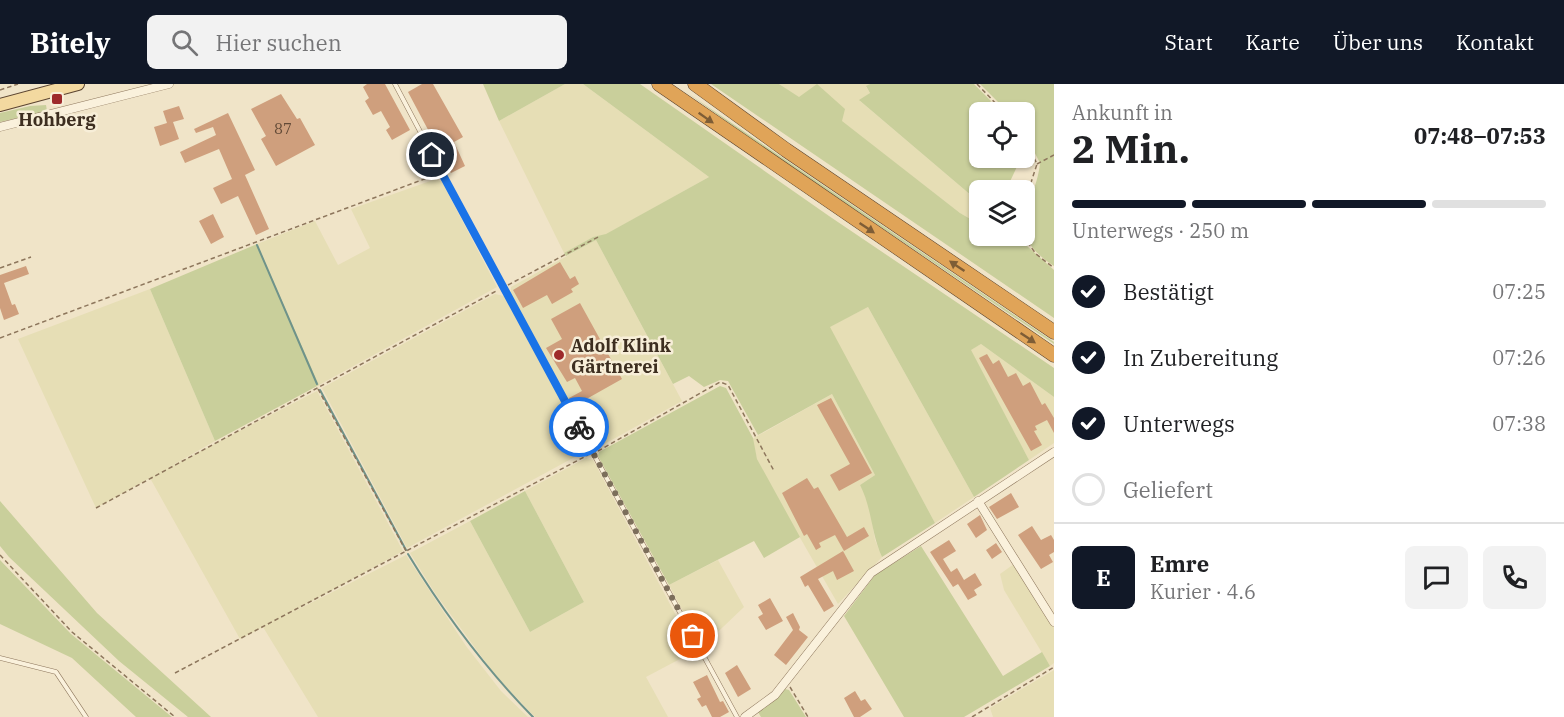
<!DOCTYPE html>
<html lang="de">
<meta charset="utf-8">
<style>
:root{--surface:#fff;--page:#f2f2f2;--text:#202124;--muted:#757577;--line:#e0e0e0;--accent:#111827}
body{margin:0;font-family:"IBM Plex Serif",serif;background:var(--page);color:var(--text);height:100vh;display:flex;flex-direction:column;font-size:22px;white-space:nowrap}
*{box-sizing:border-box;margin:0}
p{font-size:20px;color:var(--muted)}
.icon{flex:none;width:33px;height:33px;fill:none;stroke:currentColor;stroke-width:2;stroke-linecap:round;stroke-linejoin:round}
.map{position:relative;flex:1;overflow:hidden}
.sheet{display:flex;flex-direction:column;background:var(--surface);width:510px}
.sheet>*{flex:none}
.tools{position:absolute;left:969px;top:18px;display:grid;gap:12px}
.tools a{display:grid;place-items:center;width:66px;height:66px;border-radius:9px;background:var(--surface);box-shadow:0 2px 4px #0004;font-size:30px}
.pin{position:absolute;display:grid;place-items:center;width:51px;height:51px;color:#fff;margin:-26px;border:3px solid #fff;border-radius:50%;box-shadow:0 2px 6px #0007}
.courier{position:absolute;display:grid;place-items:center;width:60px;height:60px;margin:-30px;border:4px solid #1a73e8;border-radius:50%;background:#fff;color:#222;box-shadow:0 2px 8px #0007}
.overview em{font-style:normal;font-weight:700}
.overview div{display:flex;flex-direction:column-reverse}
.overview{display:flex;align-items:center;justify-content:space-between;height:102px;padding:0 18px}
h1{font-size:39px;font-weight:700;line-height:45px}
.bar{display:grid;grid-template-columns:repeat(4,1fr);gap:9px 6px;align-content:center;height:72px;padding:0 18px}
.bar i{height:8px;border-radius:4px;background:var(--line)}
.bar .current{background:var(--accent)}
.bar p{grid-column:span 4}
.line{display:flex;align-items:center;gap:15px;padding:0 18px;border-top:2px solid var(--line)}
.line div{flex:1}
.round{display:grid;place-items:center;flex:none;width:63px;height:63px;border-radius:9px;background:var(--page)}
ol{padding:0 18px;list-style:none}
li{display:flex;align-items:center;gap:18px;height:66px}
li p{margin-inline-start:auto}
li .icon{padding:6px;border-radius:50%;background:var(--accent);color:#fff;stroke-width:4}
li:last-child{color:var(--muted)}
li i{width:33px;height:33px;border:3px solid var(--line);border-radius:50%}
header{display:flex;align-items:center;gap:36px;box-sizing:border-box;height:84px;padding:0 30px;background:var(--accent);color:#fff}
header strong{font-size:28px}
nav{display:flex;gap:33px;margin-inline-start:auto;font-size:21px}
.search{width:420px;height:54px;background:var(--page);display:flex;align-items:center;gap:15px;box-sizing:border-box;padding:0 21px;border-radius:9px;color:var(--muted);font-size:22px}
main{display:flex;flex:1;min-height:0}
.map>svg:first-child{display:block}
</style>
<header>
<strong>Bitely</strong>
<div class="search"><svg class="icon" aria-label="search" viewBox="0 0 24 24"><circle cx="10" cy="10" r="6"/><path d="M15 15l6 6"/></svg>Hier suchen</div>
<nav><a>Start</a><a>Karte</a><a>Über uns</a><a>Kontakt</a></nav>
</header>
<main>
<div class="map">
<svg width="1054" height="633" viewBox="0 0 1054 633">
<rect width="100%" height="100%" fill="#f0e4c8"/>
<path fill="#e6deb5" d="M565,0H583L709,93L605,151L593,153L564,169L499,37Z
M779,0H870L866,3L870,9L860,17L979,118V140L960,129L841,37L817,1L799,14Z
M436,95L442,98L497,203L319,301L257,160L315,137L338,181L370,164L351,125Z
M596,156L682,317L599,363L589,355L511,215V203Z
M150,205L215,357L166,385L317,307L403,467L287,531L406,471L466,562L501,607L528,633H318L263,543L240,555L150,394L96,424L18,255Z
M495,210L504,212L584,359V368L407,464L322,304Z
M868,223L974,413L935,439L829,243Z
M981,260L1054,313V359L1029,376L970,266Z
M832,310L875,391L860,401L869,418L875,456L882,473L838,520L771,403L757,375L752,355Z
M586,374L593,376L695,567L646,593L668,633H535L495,591L435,509L410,469L470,437L530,548L584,518L525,407Z
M718,476L744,523L702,563L669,501Z
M1014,480L1054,544V579L1050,582L1004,506L1000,490Z
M1054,586V633H993L990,624Z"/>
<path fill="#c9cf9b" d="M483,0H565L499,37Z
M583,0H640L829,132L1054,284V313L981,260L971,266L1029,376L974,413L868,223L830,243L935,439L882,473C871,449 872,424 860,401L875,391L832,310L758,351L728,297L720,296L704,303L689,292L673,300L596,156L566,172L564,169L593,153L606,150L709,93Z
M711,0H779L799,13L817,0L845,25L842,37L960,129L979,140L980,152H1003L1005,156L1027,162L1054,186V234Z
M870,0H974L991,17L986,24L989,28H980V74H1021L1006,106H980L979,118L859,16L870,9L866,2Z
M980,0H1054V182C999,146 1036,122 1040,79L1025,50L1024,28H1008Z
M686,8L1054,258V260L761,62Z
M46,21L47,27L0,38V29L30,22Z
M257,160L319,301L215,357L150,205Z
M720,302L726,304L753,354L757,375L800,453L764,474L754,457L669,501L598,372L599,368Z
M525,407L584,518L530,548L470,437Z
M0,417L97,529L211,633H188L119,577L9,473L0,462Z
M921,462L1003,592L1042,568L1050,582L964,633H904L844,532L875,491Z
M0,476L71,550L172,633H136L72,574L0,540Z
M785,605L789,606L806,633H761L758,628Z"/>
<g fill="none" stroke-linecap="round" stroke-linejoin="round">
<path stroke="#6f938a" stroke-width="2" d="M257,161L317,300
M320,306L406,466
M408,470C444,529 485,584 533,633"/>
</g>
<path fill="#cf9f7d" d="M367,0H385L410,46L392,56L386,46L390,43L381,27L373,31L365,17L369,14L363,3Z
M422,0H433L463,53L454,58L465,82L451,89L408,8Z
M281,10L297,35L300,34L315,61L276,82L261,55L266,52L251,25Z
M179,22L184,35L173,38L179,55L160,62L154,43L167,39L163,27Z
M228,29L255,86L245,91L269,145L256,151L238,112L221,120L213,104L232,95L219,65L185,79L180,68L216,51L213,43L196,49L194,45Z
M213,130L224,153L211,160L199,137Z
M560,178L570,195L575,192L579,200L571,205L573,208L552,220L547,211L523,224L513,206Z
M26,182L29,190L4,199L12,221L15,220L19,230L4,236L0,224V191Z
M580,219L622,295L574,322L569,314L582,307L575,294L567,298L546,264L562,255L551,235Z
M987,270L993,280L999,276L1008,293L1016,289L1023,302L1030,298L1042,321L1045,319L1054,334V349L1047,336L1035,342L1037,346L1034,347L1042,361L1031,367L979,274Z
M831,314L872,389L839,407L830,391L850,380L817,321Z
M807,394L814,405L818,403L847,453L864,443L869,452L844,467L835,451L819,459L821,463L816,466L807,450L804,452L782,409Z
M1011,409L1019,423L997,435L989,423Z
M980,431L987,446L976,454L967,440Z
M1032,442L1041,456L1051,451L1054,456V468L1049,471L1053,478L1041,485L1018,451Z
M949,456L956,467L943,475L951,488L957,484L964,496L975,489L982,501L974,506L977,511L968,516L958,500L953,503L930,468Z
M996,459L1002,468L992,475L986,466Z
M843,467L854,487L837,496L833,487L818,495L834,522L824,528L808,501L805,503L800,493Z
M770,514L783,537L766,546L758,533L763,530L758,521Z
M793,529L800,543L799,546L808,553L786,581L774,571L793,546L786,533Z
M737,581L751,605L738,613L725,589Z
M707,591L720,618L723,617L729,628L720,633H712L706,621L702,623L697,615L701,613L693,598Z
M855,607L861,617L865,615L872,625L860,633H854L844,614Z"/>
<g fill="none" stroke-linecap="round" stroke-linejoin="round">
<g stroke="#8d765c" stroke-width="5">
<path id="service" d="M395,0L503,204L737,633
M0,574L56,588L86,633"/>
</g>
<g stroke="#8d765c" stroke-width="9">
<path id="minor" d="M0,43L169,0
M978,417L1054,538
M745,633L775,611L871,489L1054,368"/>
</g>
<g stroke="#5b4430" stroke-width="14">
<path id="primary" d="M0,21L78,0"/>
</g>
<g stroke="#5b4430" stroke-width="15">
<path id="motorway" d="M659,0L1054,271
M695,0L786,66L1054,248"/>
</g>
<path stroke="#8d765c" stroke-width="1.5" stroke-dasharray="4.5 3" stroke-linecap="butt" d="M977,0L1004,28
M0,6L18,0
M1024,54L1037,80L1024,120
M1037,80L1054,71
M1023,152L1036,170L1054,184
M0,184L31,173
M508,201L600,152
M0,254L435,91
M318,305L406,467
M598,367L720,298L728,301L774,387
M96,424L498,206
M0,471L72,548L175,633
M175,589L588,371
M790,603L808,633
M972,633L1054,583"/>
<use href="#service" stroke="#faf1dc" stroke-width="4"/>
<use href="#minor" stroke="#faf1dc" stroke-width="8"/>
<use href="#primary" stroke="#f3d9a0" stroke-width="12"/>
<use href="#motorway" stroke="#e0a458" stroke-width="14"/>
</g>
<defs><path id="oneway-solid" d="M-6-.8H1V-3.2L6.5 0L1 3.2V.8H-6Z" transform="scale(1.5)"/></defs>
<g fill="#7e5d36">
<use href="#oneway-solid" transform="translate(706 34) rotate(35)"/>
<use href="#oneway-solid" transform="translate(867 144) rotate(34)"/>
<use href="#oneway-solid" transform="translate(957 182) rotate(-146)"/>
<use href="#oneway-solid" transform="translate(1028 254) rotate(34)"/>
</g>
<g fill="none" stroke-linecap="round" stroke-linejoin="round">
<path stroke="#7c6e5b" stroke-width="6" stroke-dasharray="0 10.8" d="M579,343L693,552"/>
<path stroke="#1a73e8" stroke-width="8" d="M432,71L579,343"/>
</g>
<g fill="#9e2a2b" stroke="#f7eed8" stroke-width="2">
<rect x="51" y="9" width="12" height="12" rx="3"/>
<circle cx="559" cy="271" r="6"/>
</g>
<g text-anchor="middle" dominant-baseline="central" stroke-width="5" stroke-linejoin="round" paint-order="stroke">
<g font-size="15" fill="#624a37">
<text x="283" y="44">87</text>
</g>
<g font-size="18" font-weight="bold" fill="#3d2e20" stroke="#f7eed8">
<text x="57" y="35">Hohberg</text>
<text x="571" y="261" text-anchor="start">Adolf Klink<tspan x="571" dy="21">Gärtnerei</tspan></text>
</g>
</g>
</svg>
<div class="tools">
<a><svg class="icon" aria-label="locate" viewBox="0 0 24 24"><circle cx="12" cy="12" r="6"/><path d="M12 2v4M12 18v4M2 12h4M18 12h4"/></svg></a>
<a><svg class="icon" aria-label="layers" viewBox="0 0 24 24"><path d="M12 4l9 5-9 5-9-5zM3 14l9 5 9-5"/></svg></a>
</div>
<div class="pin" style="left:693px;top:552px;background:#ea580c"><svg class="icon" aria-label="bag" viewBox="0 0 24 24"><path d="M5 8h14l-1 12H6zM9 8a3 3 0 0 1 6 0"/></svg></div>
<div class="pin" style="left:432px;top:71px;background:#1f2937"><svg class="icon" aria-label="home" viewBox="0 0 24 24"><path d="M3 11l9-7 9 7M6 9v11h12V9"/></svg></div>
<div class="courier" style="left:579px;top:343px"><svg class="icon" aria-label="bike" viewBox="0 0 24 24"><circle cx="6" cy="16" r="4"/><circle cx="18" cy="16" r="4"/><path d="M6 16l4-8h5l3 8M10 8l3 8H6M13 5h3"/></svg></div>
</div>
<section class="sheet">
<div class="overview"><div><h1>2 Min.</h1><p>Ankunft in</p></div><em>07:48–07:53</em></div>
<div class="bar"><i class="current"></i><i class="current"></i><i class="current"></i><i></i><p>Unterwegs · 250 m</p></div>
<ol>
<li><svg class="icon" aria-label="check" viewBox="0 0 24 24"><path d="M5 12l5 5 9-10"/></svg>Bestätigt<p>07:25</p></li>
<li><svg class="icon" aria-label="check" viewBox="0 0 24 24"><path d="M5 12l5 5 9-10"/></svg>In Zubereitung<p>07:26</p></li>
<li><svg class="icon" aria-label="check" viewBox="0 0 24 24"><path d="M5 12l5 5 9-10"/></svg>Unterwegs<p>07:38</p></li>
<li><i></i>Geliefert</li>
</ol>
<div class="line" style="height:108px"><b class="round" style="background:var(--accent);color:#fff">E</b><div><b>Emre</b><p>Kurier · 4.6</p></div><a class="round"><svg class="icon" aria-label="chat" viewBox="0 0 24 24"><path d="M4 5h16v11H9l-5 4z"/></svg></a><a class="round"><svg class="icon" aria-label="phone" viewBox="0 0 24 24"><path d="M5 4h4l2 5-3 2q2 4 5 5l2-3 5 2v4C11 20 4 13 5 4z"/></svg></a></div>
</section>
</main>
